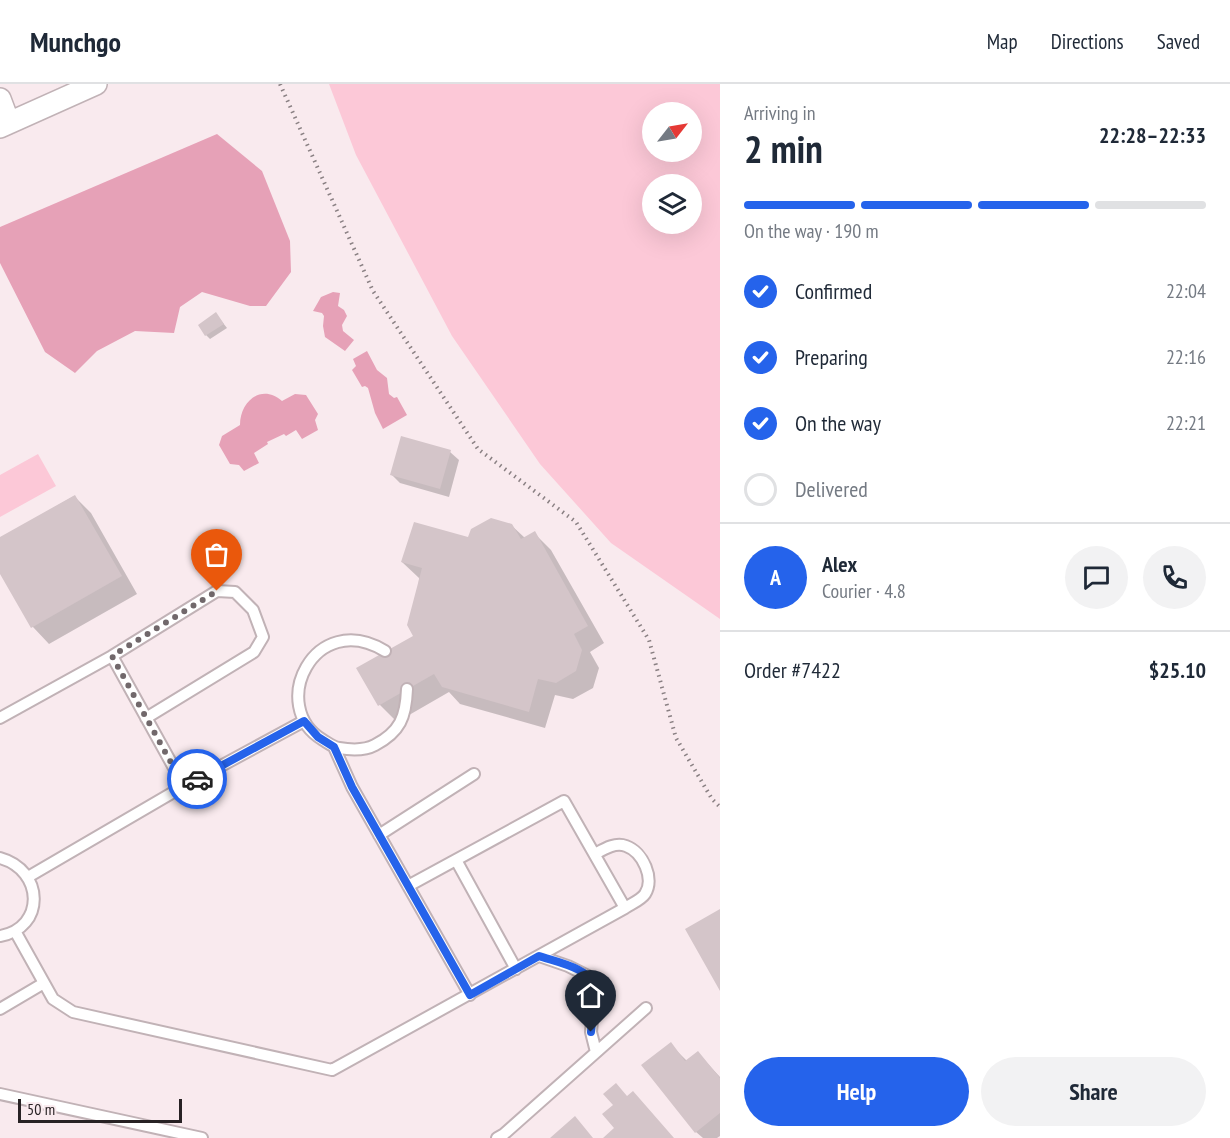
<!DOCTYPE html>
<meta charset="utf-8">
<style>
:root{--surface:#fff;--page:#f2f2f3;--text:#1f2937;--muted:#747a83;--line:#e0e1e3;--accent:#2563eb}
body{margin:0;font-family:"PT Sans Narrow",sans-serif;background:var(--page);color:var(--text);height:100vh;display:flex;flex-direction:column;font-size:22px;white-space:nowrap}
*{box-sizing:border-box;margin:0}
p{font-size:20px;color:var(--muted)}
.icon{flex:none;width:33px;height:33px;fill:none;stroke:currentColor;stroke-width:2;stroke-linecap:round;stroke-linejoin:round}
.map{position:relative;flex:1;overflow:hidden}
.sheet{display:flex;flex-direction:column;background:var(--surface);width:510px}
.sheet>*{flex:none}
.needle{width:39px;rotate:59deg}
.fabs{position:absolute;left:642px;top:18px;display:grid;gap:12px}
.fabs a{display:grid;place-items:center;width:60px;height:60px;border-radius:50%;background:var(--surface);box-shadow:0 6px 24px #0002;font-size:30px}
.scale{position:absolute;left:18px;bottom:15px;width:164px;box-sizing:border-box;padding-left:6px;border:3px solid #282224;border-top:0;font-size:16px;line-height:21px;white-space:nowrap;color:#282224;-webkit-text-stroke:4px #f9eaee;paint-order:stroke}
.pin{position:absolute;display:grid;place-items:center;width:51px;height:51px;color:#fff;margin:-62px -26px;border-radius:50% 50% 50% 0;rotate:-45deg;box-shadow:0 0 6px #0007}
.pin .icon{rotate:45deg}
.courier{position:absolute;display:grid;place-items:center;width:60px;height:60px;margin:-30px;border:4px solid #2563eb;border-radius:50%;background:#fff;color:#222;box-shadow:0 2px 8px #0007}
.overview em{font-style:normal;font-weight:600}
.overview div{display:flex;flex-direction:column-reverse}
.overview{display:flex;align-items:center;justify-content:space-between;height:102px;padding:0 24px}
h1{font-size:39px;font-weight:600;line-height:45px}
.bar{display:grid;grid-template-columns:repeat(4,1fr);gap:9px 6px;align-content:center;height:72px;padding:0 24px}
.bar i{height:8px;border-radius:4px;background:var(--line)}
.bar .current{background:var(--accent)}
.bar p{grid-column:span 4}
.line{display:flex;align-items:center;gap:15px;padding:0 24px;border-top:2px solid var(--line)}
.line div{flex:1}
.round{display:grid;place-items:center;flex:none;width:63px;height:63px;border-radius:32px;background:var(--page)}
ol{padding:0 24px;list-style:none}
li{display:flex;align-items:center;gap:18px;height:66px}
li p{margin-inline-start:auto}
li .icon{padding:6px;border-radius:50%;background:var(--accent);color:#fff;stroke-width:4}
li:last-child{color:var(--muted)}
li i{width:33px;height:33px;border:3px solid var(--line);border-radius:50%}
.action{display:flex;gap:12px;margin-top:auto;padding:12px 24px}
.action a{flex:1;height:69px;border-radius:36px;background:var(--accent);color:#fff;font-size:24px;font-weight:600;line-height:69px;text-align:center}
.action a+a{background:var(--page);color:var(--text)}
header{display:flex;align-items:center;gap:36px;box-sizing:border-box;height:84px;padding:0 30px;background:var(--surface);border-bottom:2px solid var(--line)}
header strong{font-size:28px}
nav{display:flex;gap:33px;margin-inline-start:auto;font-size:21px}
main{display:flex;flex:1;min-height:0}
.map>svg:first-child{display:block}
</style>
<header>
<strong>Munchgo</strong>
<nav><a>Map</a><a>Directions</a><a>Saved</a></nav>
</header>
<main>
<div class="map">
<svg width="720" height="1054" viewBox="0 0 720 1054">
<rect width="100%" height="100%" fill="#f9eaee"/>
<path fill="#fcc8d7" fill-rule="evenodd" d="M329,0H720V535L611,459L540,380L452,252L356,71ZM692,28V68H652V28ZM692,100V140H652V100Z
M38,370L56,402L0,433V391Z"/>
<path fill="#e6a1b7" d="M217,50L262,87L290,157L291,188L266,222H250L202,208L180,223L174,249L135,247L97,267L75,289L45,268L0,179V143Z
M333,208L340,209L338,222L344,226L347,232L342,241L343,247L354,256L345,267L325,253L323,242L324,232L322,229L313,227L321,213Z
M367,267L377,286L387,294L389,310L394,314L397,313L407,331L383,345L375,329L368,304L365,302L362,303L352,286L356,282L353,275Z
M295,310L306,311L318,330L315,336L318,346L302,355L296,346L286,352L284,350L267,358L268,360L254,369L259,379L244,387L239,381L230,380L219,361L222,352L240,341C240,317 262,299 282,317Z"/>
<path fill="#0003" d="M216,230L227,244L210,255L206,251Z
M450,368L459,376L449,413L400,399L391,390Z
M74,412L91,429L137,510L49,560L33,543L0,487V455Z
M511,441L525,454L534,449L551,466L604,559L590,568L599,584L593,604L573,615L555,611L545,644L460,620L449,608L397,638L380,621L358,584L416,553L419,494L402,478Z
M670,960L687,977L698,969L720,993V1052L717,1054H703L696,1048Z"/>
<path fill="#d4c5c9" d="M216,228L224,240L205,252L198,241Z
M401,352L451,366L440,405L390,391Z
M75,411L122,492L31,544L0,490V453Z
M491,434L512,440L521,455L535,447L588,542L574,550L582,566L576,587L556,599L538,595L529,628L442,603L434,590L378,622L356,584L413,552L407,541L422,484L401,478L414,438L468,453L471,445Z
M720,825V907L685,845Z
M671,958L685,977L698,967L720,994V1029L695,1049L641,981Z
M616,999L627,1012L633,1007L674,1054H603L614,1044L602,1030L613,1021L603,1010Z
M575,1032L593,1054H550Z"/>
<g fill="none" stroke-linecap="round" stroke-linejoin="round">
<g stroke="#c1b2b6" stroke-width="14">
<path id="service" d="M385,567C314,524 267,623 323,656C328,659 333,663 339,664C351,666 364,667 375,661C400,648 406,633 407,605
M0,634L112,572
M146,634L254,568L263,553L253,526L235,508L217,507L112,572L184,702L304,637
M334,663L352,703L470,911
M379,751L474,690
M595,770C604,765 615,758 626,762C643,768 655,795 645,810C641,816 631,820 625,824
M0,774C44,786 46,844 0,852
M456,776L516,885
M28,793L184,702
M15,847L53,915L73,928L332,986L625,824L564,717L408,802
M539,872L568,882L588,892L595,904L591,948L596,968
M0,925L44,899
M0,1010L202,1054
M497,1054L504,1050L646,924"/>
</g>
<g stroke="#c1b2b6" stroke-width="24">
<path id="minor" d="M0,15L9,39
M0,43L96,0"/>
</g>
<path stroke="#8a8083" stroke-width="4" stroke-dasharray="1.5 4.5" stroke-linecap="butt" d="M280,0L373,207L478,365L576,438L649,556L676,654L712,715L720,723"/>
<use href="#service" stroke="#fff" stroke-width="10"/>
<use href="#minor" stroke="#fff" stroke-width="21"/>
</g>
<g fill="none" stroke-linecap="round" stroke-linejoin="round">
<path stroke="#71686b" stroke-width="6" stroke-dasharray="0 10.8" d="M197,695L184,702L112,572L217,507"/>
<path stroke="#2563eb" stroke-width="8" d="M197,695L304,637L318,653L334,663L352,703L470,911L539,872C556,878 592,884 595,905C596,918 592,935 591,948"/>
</g>
</svg>
<div class="fabs">
<a><svg class="needle" viewBox="-14 -14 28 28"><path d="M0-13l5 13h-10z" fill="#e53935"/><path d="M0 13l5-13h-10z" fill="#747a83"/></svg></a>
<a><svg class="icon" aria-label="layers" viewBox="0 0 24 24"><path d="M12 4l9 5-9 5-9-5zM3 14l9 5 9-5"/></svg></a>
</div>
<div class="scale">50 m</div>
<div class="pin" style="left:217px;top:507px;background:#ea580c"><svg class="icon" aria-label="bag" viewBox="0 0 24 24"><path d="M5 8h14l-1 12H6zM9 8a3 3 0 0 1 6 0"/></svg></div>
<div class="pin" style="left:591px;top:948px;background:#1f2937"><svg class="icon" aria-label="home" viewBox="0 0 24 24"><path d="M3 11l9-7 9 7M6 9v11h12V9"/></svg></div>
<div class="courier" style="left:197px;top:695px"><svg class="icon" aria-label="car" viewBox="0 0 24 24"><path d="M5 17H2v-5l4-1 3-4h7l3 4 3 1v5h-3M9 17h6M6 11h13"/><circle cx="7" cy="17" r="2"/><circle cx="17" cy="17" r="2"/></svg></div>
</div>
<section class="sheet">
<div class="overview"><div><h1>2 min</h1><p>Arriving in</p></div><em>22:28–22:33</em></div>
<div class="bar"><i class="current"></i><i class="current"></i><i class="current"></i><i></i><p>On the way · 190 m</p></div>
<ol>
<li><svg class="icon" aria-label="check" viewBox="0 0 24 24"><path d="M5 12l5 5 9-10"/></svg>Confirmed<p>22:04</p></li>
<li><svg class="icon" aria-label="check" viewBox="0 0 24 24"><path d="M5 12l5 5 9-10"/></svg>Preparing<p>22:16</p></li>
<li><svg class="icon" aria-label="check" viewBox="0 0 24 24"><path d="M5 12l5 5 9-10"/></svg>On the way<p>22:21</p></li>
<li><i></i>Delivered</li>
</ol>
<div class="line" style="height:108px"><b class="round" style="background:var(--accent);color:#fff">A</b><div><b>Alex</b><p>Courier · 4.8</p></div><a class="round"><svg class="icon" aria-label="chat" viewBox="0 0 24 24"><path d="M4 5h16v11H9l-5 4z"/></svg></a><a class="round"><svg class="icon" aria-label="phone" viewBox="0 0 24 24"><path d="M5 4h4l2 5-3 2q2 4 5 5l2-3 5 2v4C11 20 4 13 5 4z"/></svg></a></div>
<div class="line" style="height:78px"><div>Order #7422</div><b>$25.10</b></div>
<div class="action"><a>Help</a><a>Share</a></div>
</section>
</main>
